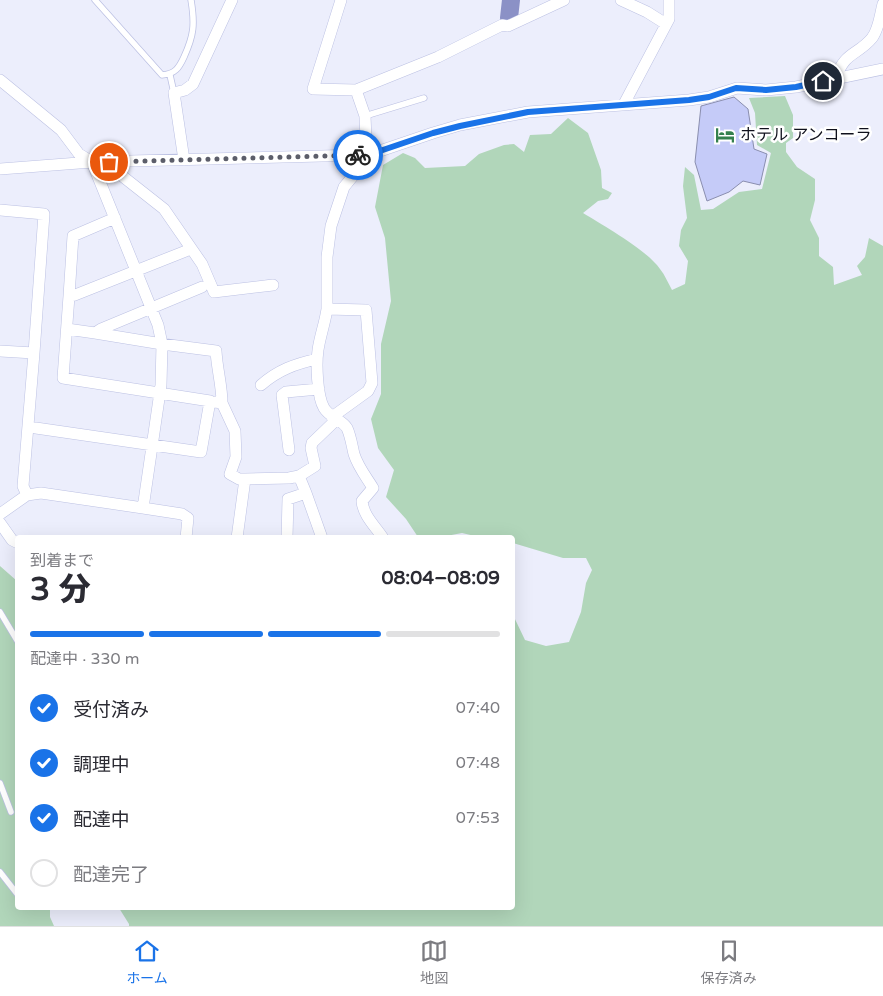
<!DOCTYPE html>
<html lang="ja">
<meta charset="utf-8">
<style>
:root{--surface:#fff;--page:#f2f2f3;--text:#2b2b33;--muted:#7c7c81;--line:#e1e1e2;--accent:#1a73e8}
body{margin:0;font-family:"Varela Round","Noto Sans JP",sans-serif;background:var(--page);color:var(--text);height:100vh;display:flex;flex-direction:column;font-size:19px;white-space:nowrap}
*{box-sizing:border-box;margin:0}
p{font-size:16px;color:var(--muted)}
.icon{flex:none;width:28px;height:28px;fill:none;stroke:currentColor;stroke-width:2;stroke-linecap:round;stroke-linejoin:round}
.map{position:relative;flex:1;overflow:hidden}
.details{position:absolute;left:15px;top:535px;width:500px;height:375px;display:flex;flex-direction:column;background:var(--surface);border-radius:5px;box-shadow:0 5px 20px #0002}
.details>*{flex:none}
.pin{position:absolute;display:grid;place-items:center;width:42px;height:42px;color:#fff;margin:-21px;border:2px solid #fff;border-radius:50%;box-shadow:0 1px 5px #0007}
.courier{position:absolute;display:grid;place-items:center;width:50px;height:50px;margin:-25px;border:4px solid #1a73e8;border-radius:50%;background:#fff;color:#222;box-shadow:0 1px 6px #0007}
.head em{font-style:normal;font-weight:800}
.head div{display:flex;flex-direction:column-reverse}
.head{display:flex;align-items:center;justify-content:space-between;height:85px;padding:0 15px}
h1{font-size:32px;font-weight:800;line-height:38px}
.bar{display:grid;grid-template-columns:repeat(4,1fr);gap:8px 5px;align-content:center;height:60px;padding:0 15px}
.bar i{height:6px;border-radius:4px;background:var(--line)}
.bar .current{background:var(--accent)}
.bar p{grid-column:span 4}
ol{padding:0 15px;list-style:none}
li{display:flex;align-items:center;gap:15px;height:55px}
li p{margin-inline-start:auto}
li .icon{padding:5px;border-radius:50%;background:var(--accent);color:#fff;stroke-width:4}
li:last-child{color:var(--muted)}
li i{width:28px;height:28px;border:2px solid var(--line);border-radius:50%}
.tab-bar{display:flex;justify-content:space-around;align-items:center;height:70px;border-top:1px solid var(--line);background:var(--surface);font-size:14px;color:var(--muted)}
.tab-bar a{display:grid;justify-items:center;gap:2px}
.tab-bar .current{color:var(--accent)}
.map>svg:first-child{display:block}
</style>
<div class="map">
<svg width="883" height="926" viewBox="0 0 883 926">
<rect width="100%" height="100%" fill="#eceefc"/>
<path fill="#b1d6ba" d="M785,96L793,115V138L786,143V152L797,167L815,179V200L810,220L819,238V256L833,267L834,285L862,275L857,266L865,257L869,238L883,246V926H129V924L119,908H512L513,615L525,640L546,646L569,642L581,612L586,583L592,570L586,558H563L513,543L512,538L479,537L462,533L441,537H418L406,519L386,497L394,470L378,448L371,419L381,394V344L391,301L385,238L375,207L383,165L403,153L415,158L425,168L465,166L479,154L504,145L514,144L524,152L530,135L551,134L568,118L588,133L601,170L602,188L612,193L608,199L598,201L583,213C604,226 647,250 660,269C665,275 668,283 672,290L685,284L688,261L679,246L681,230L687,218L683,186L685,167L694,175L701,210L713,209L739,192L762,189L771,153L757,145L755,113L749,98Z
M0,566L17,581L18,908H50V917L54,926H0Z"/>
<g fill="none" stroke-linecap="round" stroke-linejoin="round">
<path stroke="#8b91c6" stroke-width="18" d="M509,18L511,0"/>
</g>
<path fill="#c5cbf8" stroke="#8a8eaf" d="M734,97L748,109L754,149L767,154L760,185L743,181L729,192L707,201L695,162L701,106Z"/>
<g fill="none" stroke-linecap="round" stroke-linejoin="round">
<g stroke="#bcc1e3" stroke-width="7">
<path id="service" d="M95,0L162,75C175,74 179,68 184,57C194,35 195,24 191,0
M170,75L174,93
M365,116L424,98
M0,612L18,642
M0,783L11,812
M0,872L18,895"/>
</g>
<g stroke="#bcc1e3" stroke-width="12">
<path id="minor" d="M341,0L313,89L356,90L438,57L502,25L508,26L564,0
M621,0L647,12L666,24
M836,78C844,52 858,55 872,38C879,29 880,15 883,4
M0,80L61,130L79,154L92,162L158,325L162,344L95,333
M356,90L365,116L366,139L371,154
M624,104L669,19V0
M184,160L174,93L185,90L193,84L232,0
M109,162L112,168L164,209L202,264L214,292L273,285
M0,169L92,162L360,155L371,154L433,133L460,125L528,112L689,100L709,97L737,88L766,90L796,87L883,69
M0,210L44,214L34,353L0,351
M115,218L73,236L69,296L75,295L186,251
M327,309C325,323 320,336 318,350C316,364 317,396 324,408C330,418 341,419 347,428C351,437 352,446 354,454C358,467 367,478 373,488L362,501C363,515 375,526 383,538
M67,329L95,333L101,329L202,287
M34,353L23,486L27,495L41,493L143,508
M261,385C278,370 295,364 317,359
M215,402L222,403L235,431L236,457L230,474L239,479H245
M332,417L368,391L372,383L366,310L327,309V257L331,226L344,187L367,159V154
M29,427L201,452L210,401L63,378L69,296
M289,450L282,395L286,392L319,389
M299,476L315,466L311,448L312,443L336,420
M306,493L322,538
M0,514L27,495
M0,523L12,540L18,543
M186,538L188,518L182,514L143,508L161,385L162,344L216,351C217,369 222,386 222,403
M237,538L245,479L289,478L299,476L306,493L288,499L287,538"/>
</g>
<use href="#service" stroke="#fff" stroke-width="5.5"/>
<use href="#minor" stroke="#fff" stroke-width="11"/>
</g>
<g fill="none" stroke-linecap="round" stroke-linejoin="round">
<path stroke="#5c5e6a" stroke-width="5" stroke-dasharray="0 9" d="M109,162L358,155"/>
<path stroke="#1a73e8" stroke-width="6" d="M358,155L371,154L433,133L460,126L528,112L689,100L709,97L736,88L766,90L796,87L823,81"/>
</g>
<defs>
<g id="hotel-bare" transform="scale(1.5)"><path d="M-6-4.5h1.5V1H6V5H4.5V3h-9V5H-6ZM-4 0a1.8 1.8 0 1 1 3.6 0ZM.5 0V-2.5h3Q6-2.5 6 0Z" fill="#34804e" stroke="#fff" stroke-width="2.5" paint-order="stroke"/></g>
</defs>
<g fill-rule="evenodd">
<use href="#hotel-bare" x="725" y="135"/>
</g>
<g text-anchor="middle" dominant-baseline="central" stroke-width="5" stroke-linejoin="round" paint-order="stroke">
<g font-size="16" fill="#0f101c" stroke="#fff" text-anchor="start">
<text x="740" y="135">ホテル アンコーラ</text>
</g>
</g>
</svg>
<div class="pin" style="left:109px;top:162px;background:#ea580c"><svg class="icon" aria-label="bag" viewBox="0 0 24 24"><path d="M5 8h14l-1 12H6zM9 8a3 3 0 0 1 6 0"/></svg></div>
<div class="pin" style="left:823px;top:81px;background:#1f2937"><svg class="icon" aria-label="home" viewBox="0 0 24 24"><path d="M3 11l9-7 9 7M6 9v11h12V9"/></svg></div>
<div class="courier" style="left:358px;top:155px"><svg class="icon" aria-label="bike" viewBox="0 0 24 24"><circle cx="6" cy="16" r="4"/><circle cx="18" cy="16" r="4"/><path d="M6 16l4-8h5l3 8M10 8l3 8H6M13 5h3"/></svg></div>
<section class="details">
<div class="head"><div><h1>3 分</h1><p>到着まで</p></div><em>08:04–08:09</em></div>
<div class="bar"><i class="current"></i><i class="current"></i><i class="current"></i><i></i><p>配達中 · 330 m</p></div>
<ol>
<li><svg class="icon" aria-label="check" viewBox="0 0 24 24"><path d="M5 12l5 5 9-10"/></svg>受付済み<p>07:40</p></li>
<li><svg class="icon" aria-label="check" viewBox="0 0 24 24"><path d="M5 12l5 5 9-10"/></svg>調理中<p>07:48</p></li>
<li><svg class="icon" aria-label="check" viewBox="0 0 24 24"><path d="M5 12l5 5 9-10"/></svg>配達中<p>07:53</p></li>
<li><i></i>配達完了</li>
</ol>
</section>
</div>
<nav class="tab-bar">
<a class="current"><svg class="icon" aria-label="home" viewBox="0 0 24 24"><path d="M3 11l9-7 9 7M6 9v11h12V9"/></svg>ホーム</a>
<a><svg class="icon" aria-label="map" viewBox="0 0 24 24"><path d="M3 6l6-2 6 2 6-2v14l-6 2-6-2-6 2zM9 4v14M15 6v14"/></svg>地図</a>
<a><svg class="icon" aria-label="saved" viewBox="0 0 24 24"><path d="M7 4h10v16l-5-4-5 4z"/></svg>保存済み</a>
</nav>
